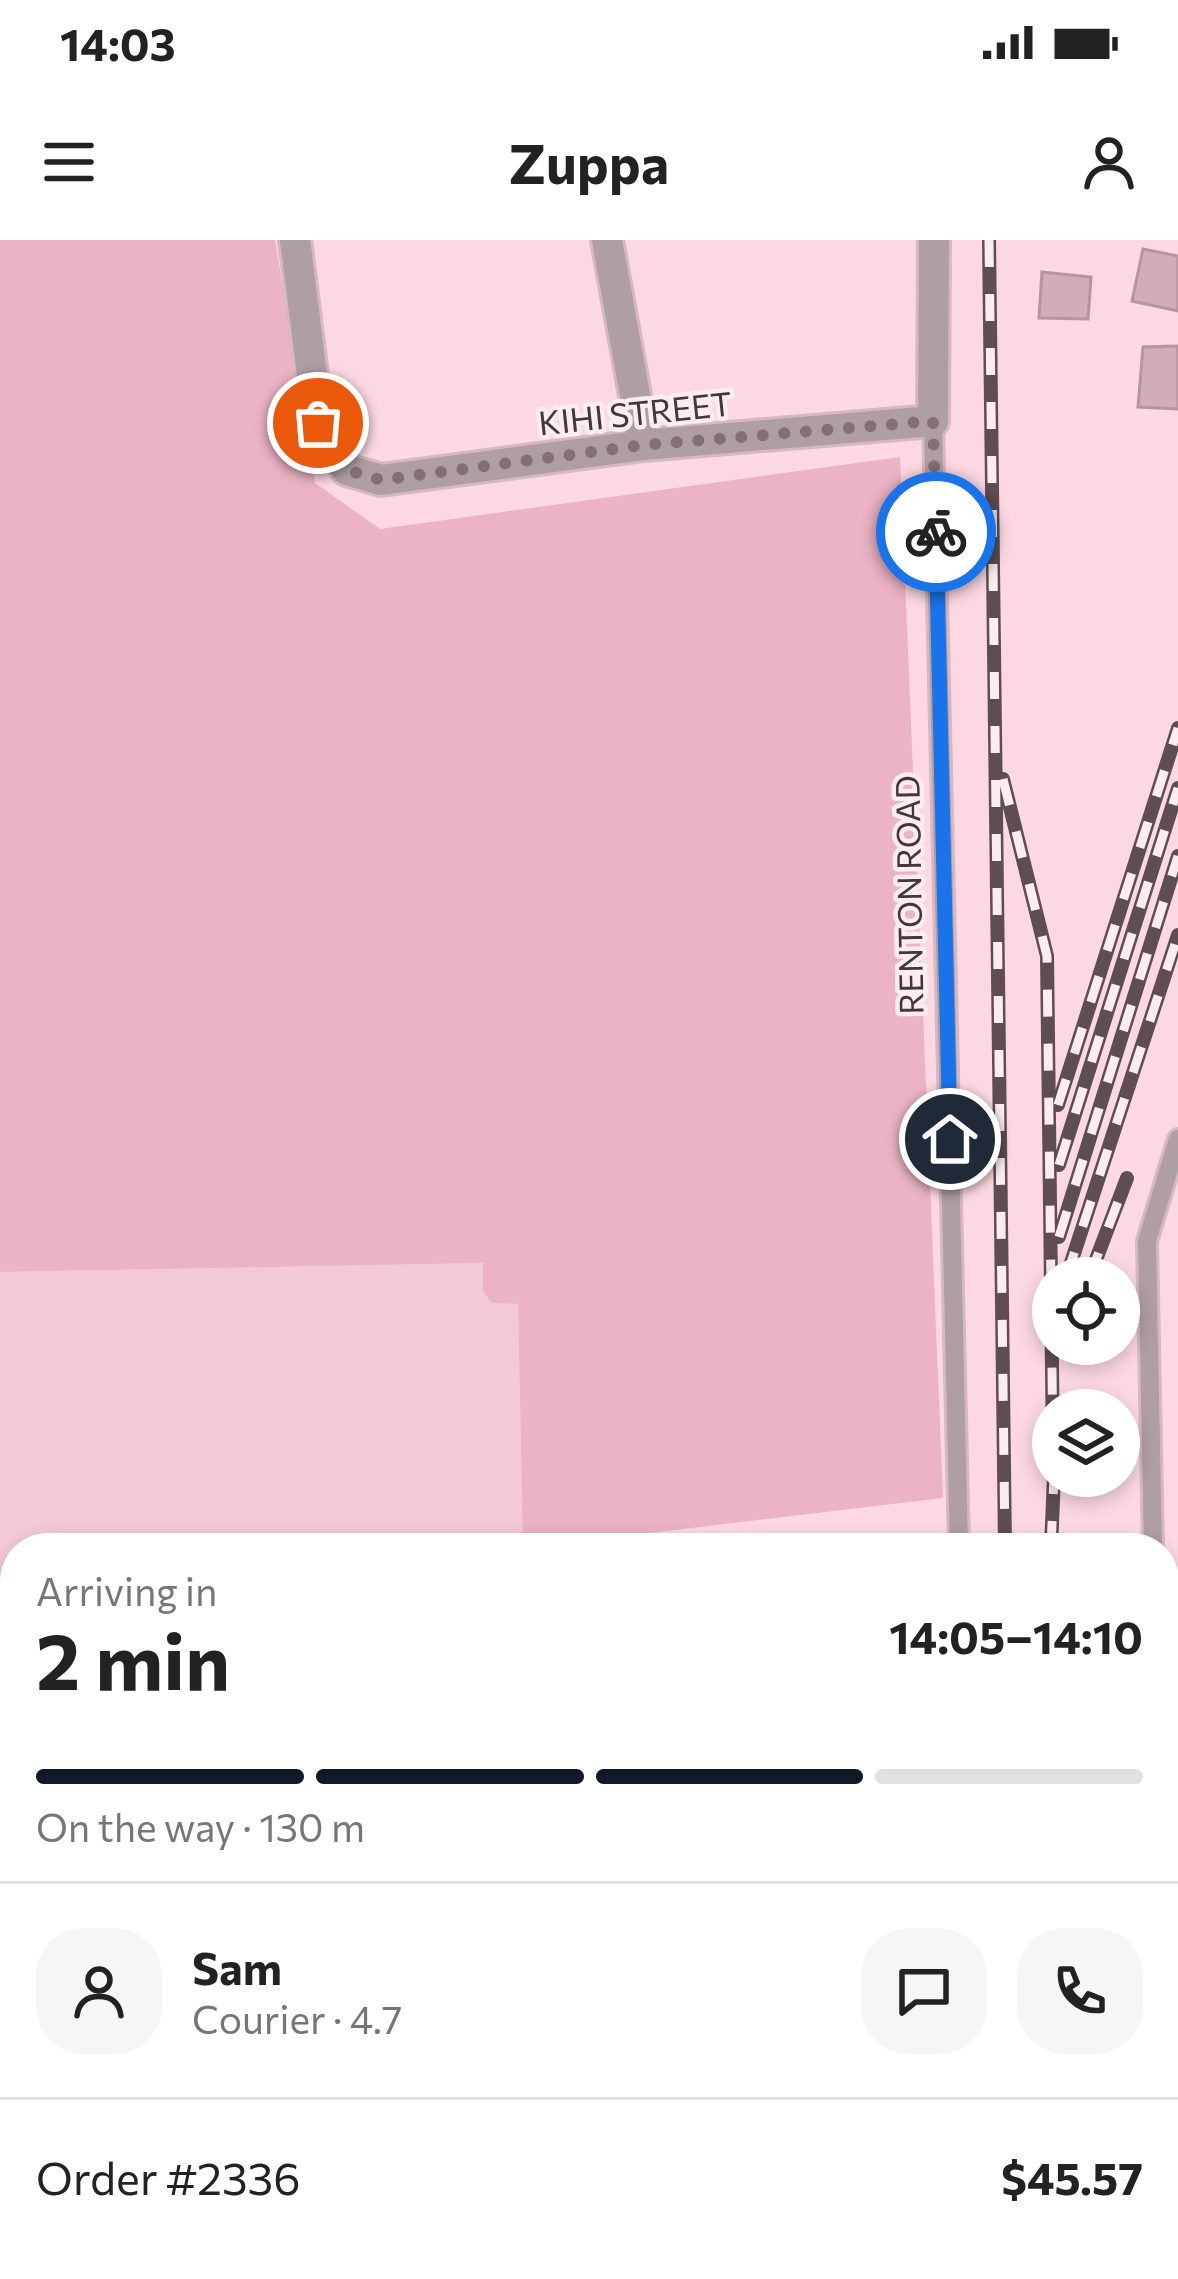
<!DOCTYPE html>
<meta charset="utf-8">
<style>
:root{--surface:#fff;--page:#f6f6f6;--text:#222;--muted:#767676;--line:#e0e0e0;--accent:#111827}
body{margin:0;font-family:Commissioner,sans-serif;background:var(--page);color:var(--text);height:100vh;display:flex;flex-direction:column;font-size:45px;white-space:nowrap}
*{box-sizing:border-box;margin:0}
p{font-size:39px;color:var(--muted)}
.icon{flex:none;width:66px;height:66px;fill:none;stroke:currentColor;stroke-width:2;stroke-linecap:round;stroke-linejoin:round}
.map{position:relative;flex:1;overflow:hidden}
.details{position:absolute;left:0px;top:1293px;width:1179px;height:747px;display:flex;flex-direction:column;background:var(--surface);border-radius:48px 48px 0 0;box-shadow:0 6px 18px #0003}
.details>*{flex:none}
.controls{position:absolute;left:1032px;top:1017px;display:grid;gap:24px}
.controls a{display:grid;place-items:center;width:108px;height:108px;border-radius:50%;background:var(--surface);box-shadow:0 6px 18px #0003;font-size:60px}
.pin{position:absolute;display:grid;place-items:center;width:102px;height:102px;color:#fff;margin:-51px;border:6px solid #fff;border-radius:50%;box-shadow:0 3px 12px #0007}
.courier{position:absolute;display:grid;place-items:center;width:120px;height:120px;margin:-60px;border:9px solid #1a73e8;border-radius:50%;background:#fff;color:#222;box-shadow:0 3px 15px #0007}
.head em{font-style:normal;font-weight:700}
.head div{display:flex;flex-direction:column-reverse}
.head{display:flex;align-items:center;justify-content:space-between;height:204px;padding:0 36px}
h1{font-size:78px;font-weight:700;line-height:90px}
.bar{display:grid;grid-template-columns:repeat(4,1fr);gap:18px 12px;align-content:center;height:144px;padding:0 36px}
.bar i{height:15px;border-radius:9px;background:var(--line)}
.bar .active{background:var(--accent)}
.bar p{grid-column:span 4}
.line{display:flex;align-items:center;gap:30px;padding:0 36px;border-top:3px solid var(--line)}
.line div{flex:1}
.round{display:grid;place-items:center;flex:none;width:126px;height:126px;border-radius:48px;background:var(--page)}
.status{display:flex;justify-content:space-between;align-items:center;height:84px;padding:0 60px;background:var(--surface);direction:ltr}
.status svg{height:33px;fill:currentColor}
header{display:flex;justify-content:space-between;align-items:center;height:156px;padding:0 36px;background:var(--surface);font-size:54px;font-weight:700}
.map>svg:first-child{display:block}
</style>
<div class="status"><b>14:03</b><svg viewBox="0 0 49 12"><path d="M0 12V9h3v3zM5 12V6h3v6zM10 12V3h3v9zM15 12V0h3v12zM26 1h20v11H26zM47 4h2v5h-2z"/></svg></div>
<header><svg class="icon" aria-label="menu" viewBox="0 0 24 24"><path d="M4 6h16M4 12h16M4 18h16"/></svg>Zuppa<svg class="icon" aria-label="person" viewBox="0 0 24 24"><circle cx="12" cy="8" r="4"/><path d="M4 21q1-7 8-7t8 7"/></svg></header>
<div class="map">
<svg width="1178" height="2039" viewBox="0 0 1178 2039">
<rect width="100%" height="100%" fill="#fcd8e3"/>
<path fill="#f4c9d7" d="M483,1023V1051L518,1063L523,1308H15V2025H449L447,2039H0V1032Z"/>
<path fill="#ebb3c5" d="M0,0H275L315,243L380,289L900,217L943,1258L523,1308L518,1064L492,1063L483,1051V1023L0,1032Z"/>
<path fill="#d0adb8" stroke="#b695a0" stroke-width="3" d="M1143,9L1178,16V71L1132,61Z
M1042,32L1091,37L1088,79L1039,78Z
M1178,106V169L1138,167L1143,107Z
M10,1588H15V1728H0V1617L1,1607H10Z
M0,1816H15V2025H61L62,2039H0Z
M121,2025H330V2034L121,2039Z"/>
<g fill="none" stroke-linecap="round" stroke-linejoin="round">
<g stroke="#d7b8c1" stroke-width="24">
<path id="service" d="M933,181L959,1308
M1153,1308L1147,1001L1178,899
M1164,1821L1168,2039
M975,2025L976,2039"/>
</g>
<g stroke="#d7b8c1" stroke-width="36">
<path id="minor" d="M295,0L318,183L347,230L381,240L644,205L933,181L934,0
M607,0L644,205
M0,1558H15
M388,2039L390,2025"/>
</g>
<use href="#service" stroke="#af9fa4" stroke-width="18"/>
<use href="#minor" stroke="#af9fa4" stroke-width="30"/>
<g stroke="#5e4d52" stroke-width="14">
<path id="rail" d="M989,0L1005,1308
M1003,539L1047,716L1053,1211
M1058,865L1178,488
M1059,925L1178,548
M1059,997L1178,616
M1066,1038L1178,695
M1089,1038L1127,938
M1051,1308L1054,1236
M1021,2025L1022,2039"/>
</g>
<use href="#rail" stroke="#fbecf0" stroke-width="9" stroke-dasharray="27" stroke-linecap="butt"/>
</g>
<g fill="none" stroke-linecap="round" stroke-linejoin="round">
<path stroke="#846f75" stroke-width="12" stroke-dasharray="0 21.6" d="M318,183L347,230L381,240L644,205L933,181L936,292"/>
<path stroke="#1a73e8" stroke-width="15" d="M936,292L950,899"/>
</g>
<g text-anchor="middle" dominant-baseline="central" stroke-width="9" stroke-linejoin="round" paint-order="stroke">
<g font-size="33" fill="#44363a" stroke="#fbecf0">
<text transform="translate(635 172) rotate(-6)">KIHI STREET</text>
<text transform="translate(908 655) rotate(-91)">RENTON ROAD</text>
</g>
</g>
</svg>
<div class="controls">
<a><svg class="icon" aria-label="locate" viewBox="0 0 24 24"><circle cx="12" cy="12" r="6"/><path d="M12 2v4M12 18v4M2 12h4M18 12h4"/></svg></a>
<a><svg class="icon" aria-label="layers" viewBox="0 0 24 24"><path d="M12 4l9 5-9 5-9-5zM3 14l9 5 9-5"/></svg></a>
</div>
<div class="pin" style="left:318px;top:183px;background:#ea580c"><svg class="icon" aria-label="bag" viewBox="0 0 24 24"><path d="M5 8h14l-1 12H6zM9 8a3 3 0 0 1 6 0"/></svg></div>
<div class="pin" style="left:950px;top:899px;background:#1f2937"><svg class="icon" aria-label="home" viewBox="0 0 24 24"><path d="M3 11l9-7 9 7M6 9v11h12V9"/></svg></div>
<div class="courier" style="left:936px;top:292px"><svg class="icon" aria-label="bike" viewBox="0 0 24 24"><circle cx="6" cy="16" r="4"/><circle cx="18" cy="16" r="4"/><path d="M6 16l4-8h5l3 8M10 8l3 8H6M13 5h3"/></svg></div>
<section class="details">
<div class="head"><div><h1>2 min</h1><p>Arriving in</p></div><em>14:05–14:10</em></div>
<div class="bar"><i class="active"></i><i class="active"></i><i class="active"></i><i></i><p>On the way · 130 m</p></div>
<div class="line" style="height:216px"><a class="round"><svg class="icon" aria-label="person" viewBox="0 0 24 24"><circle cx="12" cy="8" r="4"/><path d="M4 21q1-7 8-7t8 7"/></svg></a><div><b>Sam</b><p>Courier · 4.7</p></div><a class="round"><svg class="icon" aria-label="chat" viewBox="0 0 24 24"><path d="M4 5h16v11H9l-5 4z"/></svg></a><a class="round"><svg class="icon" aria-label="phone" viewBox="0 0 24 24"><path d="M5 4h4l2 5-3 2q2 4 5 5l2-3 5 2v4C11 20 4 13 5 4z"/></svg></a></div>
<div class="line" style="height:156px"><div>Order #2336</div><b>$45.57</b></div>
</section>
</div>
